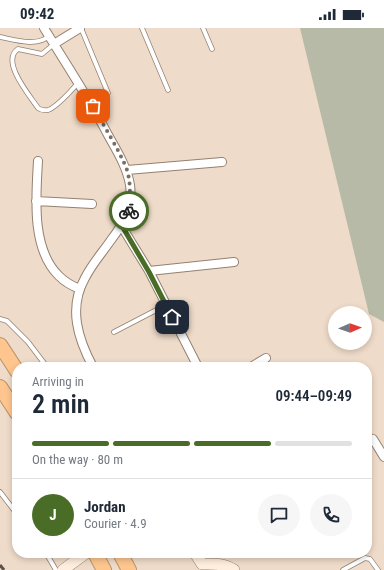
<!DOCTYPE html>
<meta charset="utf-8">
<style>
:root{--surface:#fff;--page:#f6f6f7;--text:#1f2937;--muted:#747a83;--line:#e0e1e3;--accent:#496d26}
body{margin:0;font-family:"Roboto Condensed",sans-serif;background:var(--page);color:var(--text);height:100vh;display:flex;flex-direction:column;font-size:15px;white-space:nowrap}
*{box-sizing:border-box;margin:0}
p{font-size:13px;color:var(--muted)}
.icon{flex:none;width:22px;height:22px;fill:none;stroke:currentColor;stroke-width:2;stroke-linecap:round;stroke-linejoin:round}
.map{position:relative;flex:1;overflow:hidden}
.side{position:absolute;left:12px;top:334px;width:360px;height:196px;display:flex;flex-direction:column;background:var(--surface);border-radius:16px;box-shadow:0 2px 6px #0003}
.side>*{flex:none}
.needle{width:26px;rotate:88deg}
.tools{position:absolute;left:328px;top:278px;display:grid;gap:8px}
.tools a{display:grid;place-items:center;width:44px;height:44px;border-radius:50%;background:var(--surface);box-shadow:0 2px 6px #0003;font-size:20px}
.pin{position:absolute;display:grid;place-items:center;width:34px;height:34px;color:#fff;margin:-17px;border-radius:8px;box-shadow:0 2px 6px #0006}
.courier{position:absolute;display:grid;place-items:center;width:40px;height:40px;margin:-20px;border:3px solid #496d26;border-radius:50%;background:#fff;color:#222;box-shadow:0 1px 5px #0007}
.summary em{font-style:normal;font-weight:600}
.summary div{display:flex;flex-direction:column-reverse}
.summary{display:flex;align-items:center;justify-content:space-between;height:68px;padding:0 20px}
h1{font-size:26px;font-weight:600;line-height:30px}
.bar{display:grid;grid-template-columns:repeat(4,1fr);gap:6px 4px;align-content:center;height:48px;padding:0 20px}
.bar i{height:5px;border-radius:3px;background:var(--line)}
.bar .on{background:var(--accent)}
.bar p{grid-column:span 4}
.line{display:flex;align-items:center;gap:10px;padding:0 20px;border-top:1px solid var(--line)}
.line div{flex:1}
.round{display:grid;place-items:center;flex:none;width:42px;height:42px;border-radius:21px;background:var(--page)}
.status{display:flex;justify-content:space-between;align-items:center;height:28px;padding:0 20px;background:var(--surface);direction:ltr}
.status svg{height:11px;fill:currentColor}
.map>svg:first-child{display:block}
</style>
<div class="status"><b>09:42</b><svg viewBox="0 0 49 12"><path d="M0 12V9h3v3zM5 12V6h3v6zM10 12V3h3v9zM15 12V0h3v12zM26 1h20v11H26zM47 4h2v5h-2z"/></svg></div>
<div class="map">
<svg width="384" height="542" viewBox="0 0 384 542">
<rect width="100%" height="100%" fill="#efdbc9"/>
<path fill="#b7baa6" d="M300,0H384V294L369,286Z"/>
<g fill="none" stroke-linecap="round" stroke-linejoin="round">
<g stroke="#938171" stroke-width="5.5">
<path id="lane" d="M81,0L108,65
M142,0L168,62
M203,0L212,21
M0,9C15,12 37,19 49,8
M54,16L42,26L18,21C0,33 30,68 38,80C41,82 44,83 48,82C57,79 71,63 78,55
M0,291L7,293L28,314L47,339
M114,304L166,277
M0,464L17,486
M46,525L56,542
M343,542L365,530L370,531L378,542"/>
</g>
<g stroke="#938171" stroke-width="10">
<path id="street" d="M44,0C66,36 89,70 108,107C117,123 127,139 130,157C133,179 124,195 111,212C102,225 92,236 85,250C68,280 78,311 93,339
M54,16L80,0
M38,133C36,169 31,221 59,248C65,254 72,258 80,261
M127,142L222,134
M36,173L92,176
M122,199L149,243L198,339
M149,243L234,234
M251,339L266,330
M373,411L384,429"/>
</g>
<g stroke="#938171" stroke-width="12">
<path id="secondary" d="M195,525L202,536C213,536 224,535 234,542
M63,542L86,525"/>
</g>
<g stroke="#ba936c" stroke-width="16">
<path id="highway" d="M0,317L17,343
M0,359L17,385
M95,525L104,542
M120,525L129,542"/>
</g>
<use href="#lane" stroke="#fff" stroke-width="4"/>
<use href="#street" stroke="#fff" stroke-width="8"/>
<use href="#secondary" stroke="#fed" stroke-width="11"/>
<use href="#highway" stroke="#fec68e" stroke-width="14"/>
<path stroke="#5c5249" stroke-width="3" stroke-dasharray="8 4" stroke-linecap="butt" d="M0,537L4,542"/>
</g>
<g fill="none" stroke-linecap="round" stroke-linejoin="round">
<path stroke="#7b6f64" stroke-width="4" stroke-dasharray="0 7.2" d="M93,78C103,97 120,123 127,142C131,155 130,169 129,183"/>
<path stroke="#496d26" stroke-width="5" d="M129,183L122,198L149,244L172,289"/>
</g>
</svg>
<div class="tools">
<a><svg class="needle" viewBox="-14 -14 28 28"><path d="M0-13l5 13h-10z" fill="#e53935"/><path d="M0 13l5-13h-10z" fill="#747a83"/></svg></a>
</div>
<div class="pin" style="left:93px;top:78px;background:#ea580c"><svg class="icon" aria-label="bag" viewBox="0 0 24 24"><path d="M5 8h14l-1 12H6zM9 8a3 3 0 0 1 6 0"/></svg></div>
<div class="pin" style="left:172px;top:289px;background:#1f2937"><svg class="icon" aria-label="home" viewBox="0 0 24 24"><path d="M3 11l9-7 9 7M6 9v11h12V9"/></svg></div>
<div class="courier" style="left:129px;top:183px"><svg class="icon" aria-label="bike" viewBox="0 0 24 24"><circle cx="6" cy="16" r="4"/><circle cx="18" cy="16" r="4"/><path d="M6 16l4-8h5l3 8M10 8l3 8H6M13 5h3"/></svg></div>
<section class="side">
<div class="summary"><div><h1>2 min</h1><p>Arriving in</p></div><em>09:44–09:49</em></div>
<div class="bar"><i class="on"></i><i class="on"></i><i class="on"></i><i></i><p>On the way · 80 m</p></div>
<div class="line" style="height:72px"><b class="round" style="background:var(--accent);color:#fff">J</b><div><b>Jordan</b><p>Courier · 4.9</p></div><a class="round"><svg class="icon" aria-label="chat" viewBox="0 0 24 24"><path d="M4 5h16v11H9l-5 4z"/></svg></a><a class="round"><svg class="icon" aria-label="phone" viewBox="0 0 24 24"><path d="M5 4h4l2 5-3 2q2 4 5 5l2-3 5 2v4C11 20 4 13 5 4z"/></svg></a></div>
</section>
</div>
